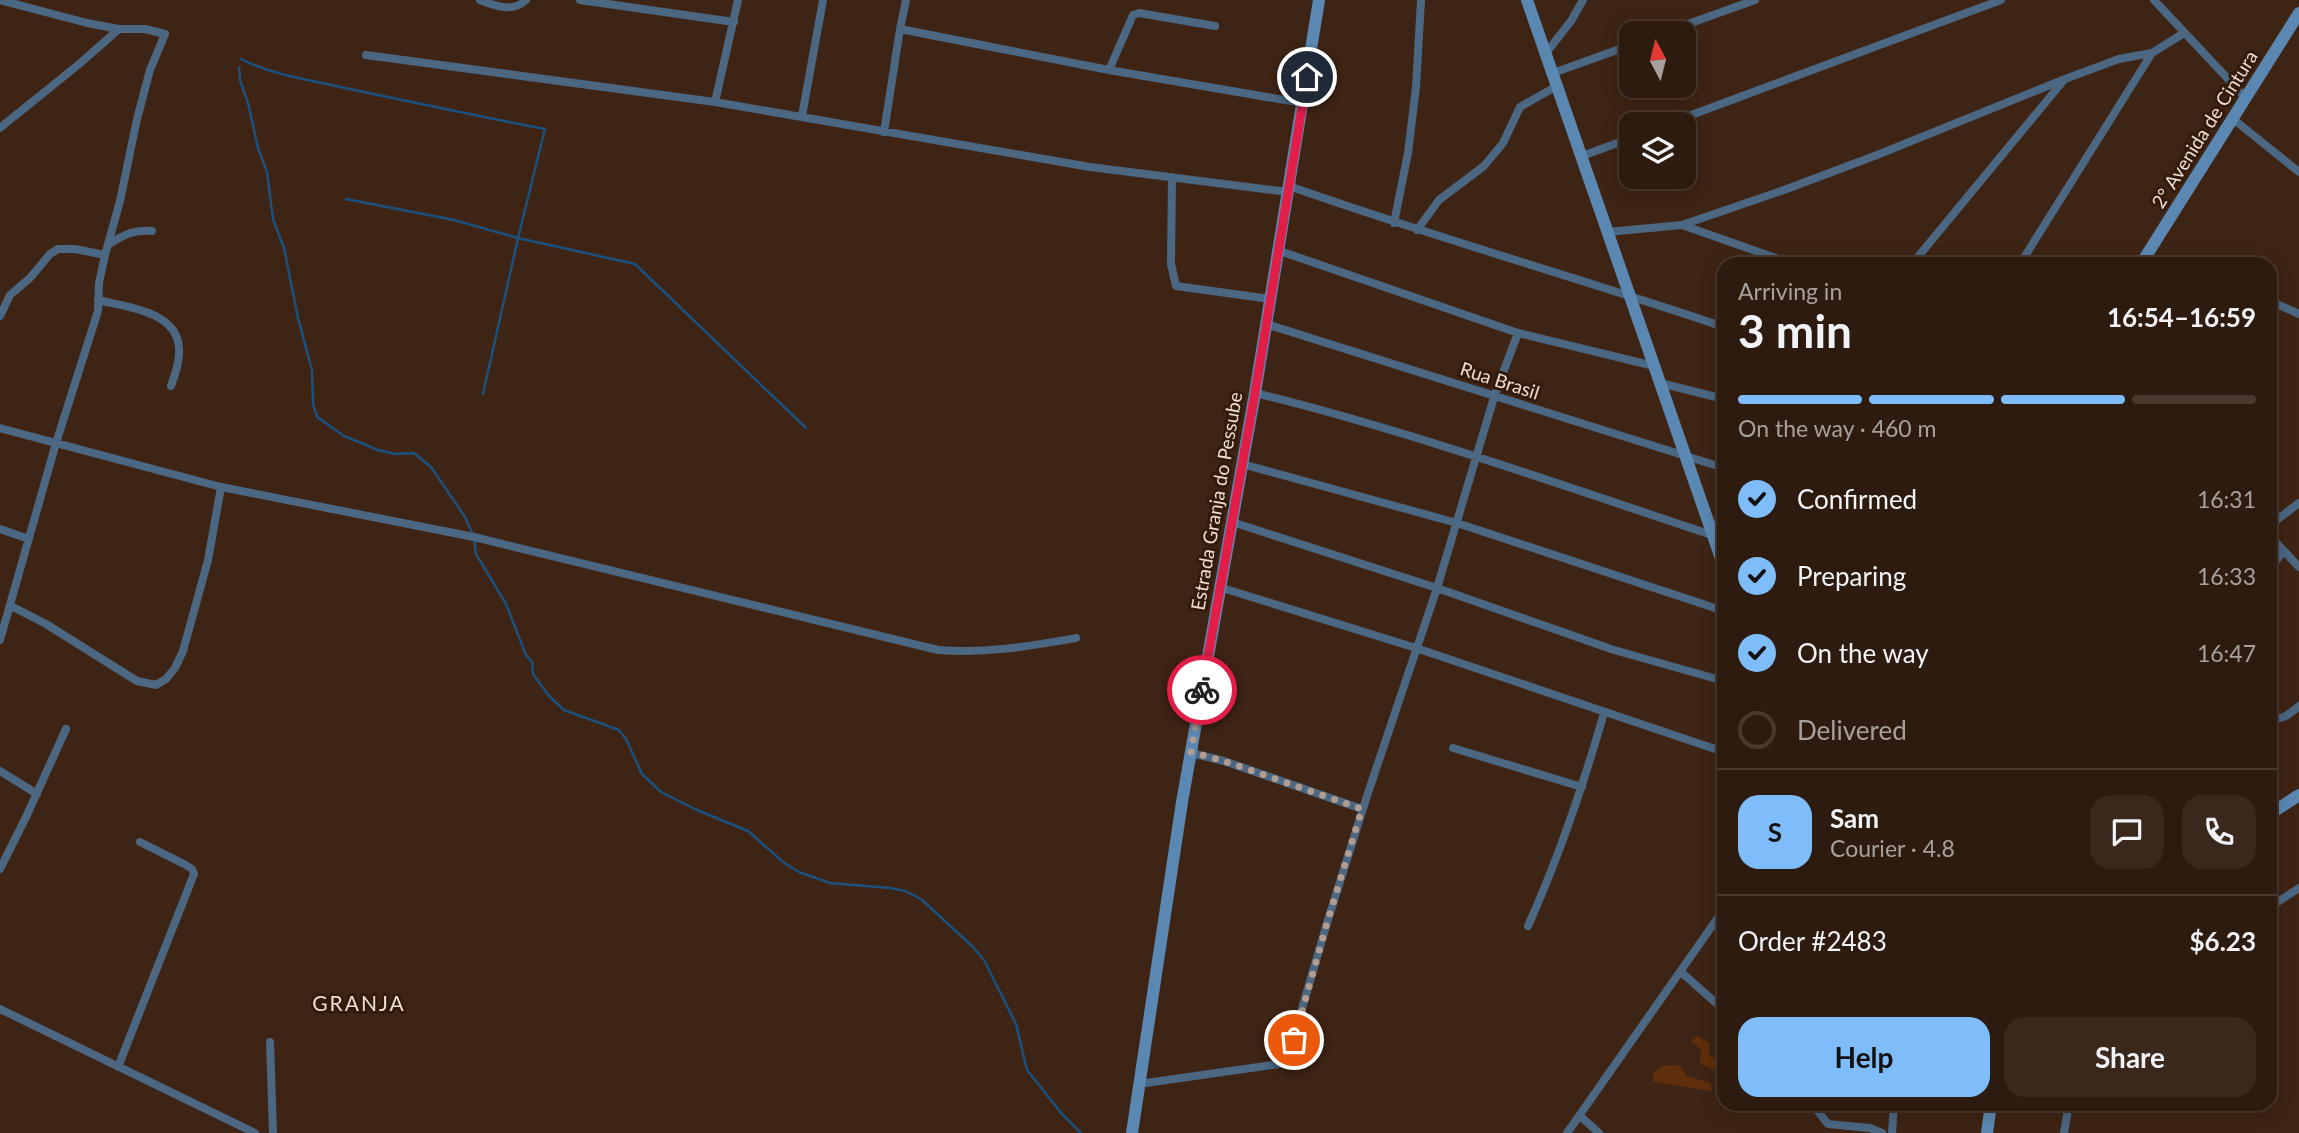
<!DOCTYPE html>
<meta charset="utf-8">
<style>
:root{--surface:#2e1b0f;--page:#3a281d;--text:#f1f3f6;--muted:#a7a19e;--line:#49392f;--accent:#7ebdf9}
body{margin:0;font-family:Lato,sans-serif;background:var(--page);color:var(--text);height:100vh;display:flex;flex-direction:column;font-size:26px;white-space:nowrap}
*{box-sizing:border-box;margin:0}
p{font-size:23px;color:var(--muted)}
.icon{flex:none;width:38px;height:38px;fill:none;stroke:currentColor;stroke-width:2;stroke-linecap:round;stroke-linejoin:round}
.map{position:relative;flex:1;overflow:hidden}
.details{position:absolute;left:1717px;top:257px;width:560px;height:854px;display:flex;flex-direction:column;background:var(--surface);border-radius:21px;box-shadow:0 4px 18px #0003,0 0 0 2px var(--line)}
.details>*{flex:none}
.needle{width:46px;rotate:353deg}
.buttons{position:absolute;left:1619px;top:21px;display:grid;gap:14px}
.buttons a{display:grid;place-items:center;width:77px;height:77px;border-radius:14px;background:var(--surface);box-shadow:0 4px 18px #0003,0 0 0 2px var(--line);font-size:35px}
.pin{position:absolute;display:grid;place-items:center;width:60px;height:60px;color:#fff;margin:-30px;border:4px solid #fff;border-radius:50%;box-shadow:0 2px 7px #0007}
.courier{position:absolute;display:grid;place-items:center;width:70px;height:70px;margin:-35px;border:5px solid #e11d48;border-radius:50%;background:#fff;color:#222;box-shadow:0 2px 9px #0007}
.headline em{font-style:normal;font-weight:700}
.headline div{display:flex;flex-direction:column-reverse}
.headline{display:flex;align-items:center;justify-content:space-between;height:119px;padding:0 21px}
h1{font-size:46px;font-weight:700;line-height:52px}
.bar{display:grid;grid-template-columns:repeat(4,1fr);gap:10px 7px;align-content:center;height:84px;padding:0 21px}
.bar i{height:9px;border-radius:5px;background:var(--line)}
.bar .current{background:var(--accent)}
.bar p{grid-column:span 4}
.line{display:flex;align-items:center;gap:18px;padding:0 21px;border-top:2px solid var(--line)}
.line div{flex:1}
.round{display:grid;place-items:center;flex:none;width:74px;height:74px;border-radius:21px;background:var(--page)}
ol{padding:0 21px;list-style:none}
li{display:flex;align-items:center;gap:21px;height:77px}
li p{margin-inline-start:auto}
li .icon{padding:7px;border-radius:50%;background:var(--accent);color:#111;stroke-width:4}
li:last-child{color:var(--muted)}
li i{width:38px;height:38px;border:4px solid var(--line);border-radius:50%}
.action{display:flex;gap:14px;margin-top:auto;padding:14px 21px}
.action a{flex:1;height:80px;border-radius:21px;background:var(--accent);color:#111;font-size:28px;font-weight:700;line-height:80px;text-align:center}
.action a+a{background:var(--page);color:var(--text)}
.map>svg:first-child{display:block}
</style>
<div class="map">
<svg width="2299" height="1133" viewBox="0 0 2299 1133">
<rect width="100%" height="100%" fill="#3e2414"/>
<path fill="#5f2e0a" d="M1697,1036L1709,1043V1054L1717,1060L1724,1059V1075L1700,1063L1701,1049L1691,1041Z
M1679,1065L1687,1076L1711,1083L1712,1091L1653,1082V1074L1661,1066Z"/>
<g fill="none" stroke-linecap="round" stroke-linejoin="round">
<path stroke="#1a517f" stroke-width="2.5" d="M241,59C272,75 311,80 345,88C411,102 478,116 545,129L518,238L483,394
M239,67L240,80L248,103L258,148L267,172L273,219L284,248L298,318L312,370L313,403L317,417L344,436L378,450L395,454L414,453L431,467L465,517L474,537L476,554L506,604L526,655L532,662L533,674L549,696L564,710L619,730L626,739L642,774L661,792L697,810L748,831L783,862L799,872L830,883L890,888L905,891L921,899L973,947L984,960L1016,1024L1027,1070L1062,1114L1081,1133
M346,199L454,220L518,238L635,264L806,428"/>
<path stroke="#4b6782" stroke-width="8" d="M0,0L87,23L119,29
M480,0C495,6 513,13 526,0
M580,0L734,22
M2154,0L2245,97
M900,29L906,0
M1663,33L1755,0
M1546,53L1571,21L1583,0
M366,55L715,102L1090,167L1288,192
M1109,70L1133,15L1139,13L1215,26
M1553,73L1631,45
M715,102L738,0
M802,116L823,0
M2233,119L2299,172
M1667,124L2001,0
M0,128L78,65L119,29H145L165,34L150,70L137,119L120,201L105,255L99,283L98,311L56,443L0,640
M884,132L900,29L1109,70L1302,103
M1582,156L1631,138
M1172,177L1171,264L1176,286L1270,299
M1289,186C1433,237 1580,278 1724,327
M1394,223L1408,153L1416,87L1421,0
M1682,225L1793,264
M1417,230L1439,200L1484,166L1503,143L1520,107L1557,86
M1608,232L1682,225L1784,190L1877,155L2065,79L2119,59L2152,53L2184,33
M108,245C123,235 134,229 152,231
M1277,250L1518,333L1654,366
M1912,264L2064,80
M2020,264L2152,53
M98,300C126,307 177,311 179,348C180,361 175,374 171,386
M2270,301L2299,314
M0,316L10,295L30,278L50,254L58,249H75L105,255
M1266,324L1724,468
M1660,383L1724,399
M1255,393C1410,431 1561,485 1712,535
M0,428L221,487L474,537L938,650C985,654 1030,646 1076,638
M1242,464L1457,523L1724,611
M1232,522L1437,588L1614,650L1724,681
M2270,525L2299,503
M0,529L29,539
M2270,536L2299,567
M2270,568L2284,551
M1219,587L1416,648L1724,752
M11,606L46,624L137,681L156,685L166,679L175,668L183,651L208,560L221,487
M2270,716C2282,722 2289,714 2299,706
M1453,748L1582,787
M1191,753L1224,761L1362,809
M0,771L37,794
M0,869L26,817L66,729
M2270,907L2299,888
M1528,926C1559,857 1583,786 1604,713
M1681,972L1724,1010
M0,1009L255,1133
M270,1042L273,1133
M118,1067L194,874L192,869L186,865L140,842
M1139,1084L1279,1064L1289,1053L1327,923L1367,796L1437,588L1495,394L1518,333
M1812,1104L1828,1124L1870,1128L1882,1133
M1580,1116L1599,1133
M1567,1133L1724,909
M1892,1133L1894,1104
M2064,1133L2069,1104"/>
<path stroke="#5b88b3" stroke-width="12" d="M1527,0L1724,567
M2141,264L2299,13
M2270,814L2299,795
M1132,1133L1182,802L1255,393L1319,0
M1987,1133L1991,1104"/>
</g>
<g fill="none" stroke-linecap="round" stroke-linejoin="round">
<path stroke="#b09c90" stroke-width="7" stroke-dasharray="0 12.6" d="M1202,690L1191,752L1224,761L1362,809L1327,923L1294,1040"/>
<path stroke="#e11d48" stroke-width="9" d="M1202,690L1255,393L1307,77"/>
</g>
<g text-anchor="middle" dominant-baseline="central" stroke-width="6" stroke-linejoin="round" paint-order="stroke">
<g font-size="19" fill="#eeddd3" stroke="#331b0b">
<text transform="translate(2204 129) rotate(-58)">2° Avenida de Cintura</text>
<text transform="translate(1500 380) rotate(18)">Rua Brasil</text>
<text transform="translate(1216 501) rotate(-80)">Estrada Granja do Pessube</text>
</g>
<g font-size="21" letter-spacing="2" fill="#eeddd3" stroke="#331b0b">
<text x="359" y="1002">GRANJA</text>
</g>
</g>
</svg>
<div class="buttons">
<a><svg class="needle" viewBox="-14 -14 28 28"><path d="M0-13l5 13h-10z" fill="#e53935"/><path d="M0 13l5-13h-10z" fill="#a7a19e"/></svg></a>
<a><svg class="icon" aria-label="layers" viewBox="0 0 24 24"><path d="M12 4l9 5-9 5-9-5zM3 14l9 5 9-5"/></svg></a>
</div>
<div class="pin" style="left:1294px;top:1040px;background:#ea580c"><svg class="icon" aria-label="bag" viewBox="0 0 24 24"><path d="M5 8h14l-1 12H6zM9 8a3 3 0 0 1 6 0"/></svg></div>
<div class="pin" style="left:1307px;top:77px;background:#1f2937"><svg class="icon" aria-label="home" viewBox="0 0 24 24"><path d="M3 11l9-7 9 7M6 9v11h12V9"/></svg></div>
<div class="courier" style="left:1202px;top:690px"><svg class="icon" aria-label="bike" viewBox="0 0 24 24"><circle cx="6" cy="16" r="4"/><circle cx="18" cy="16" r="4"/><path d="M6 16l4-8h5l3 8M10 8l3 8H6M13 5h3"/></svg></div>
<section class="details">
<div class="headline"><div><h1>3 min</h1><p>Arriving in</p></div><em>16:54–16:59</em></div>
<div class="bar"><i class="current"></i><i class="current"></i><i class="current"></i><i></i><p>On the way · 460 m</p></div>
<ol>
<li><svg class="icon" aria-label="check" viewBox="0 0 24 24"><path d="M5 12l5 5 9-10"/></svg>Confirmed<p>16:31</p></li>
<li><svg class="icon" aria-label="check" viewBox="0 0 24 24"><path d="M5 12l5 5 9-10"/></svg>Preparing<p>16:33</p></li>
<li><svg class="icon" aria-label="check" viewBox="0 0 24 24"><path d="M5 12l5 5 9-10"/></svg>On the way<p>16:47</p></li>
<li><i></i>Delivered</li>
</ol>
<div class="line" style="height:126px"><b class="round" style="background:var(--accent);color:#111">S</b><div><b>Sam</b><p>Courier · 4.8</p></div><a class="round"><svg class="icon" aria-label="chat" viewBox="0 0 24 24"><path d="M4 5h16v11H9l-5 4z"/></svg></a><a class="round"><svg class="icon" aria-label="phone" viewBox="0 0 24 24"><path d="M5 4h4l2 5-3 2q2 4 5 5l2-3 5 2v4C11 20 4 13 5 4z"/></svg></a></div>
<div class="line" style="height:91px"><div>Order #2483</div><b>$6.23</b></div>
<div class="action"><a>Help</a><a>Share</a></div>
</section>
</div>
